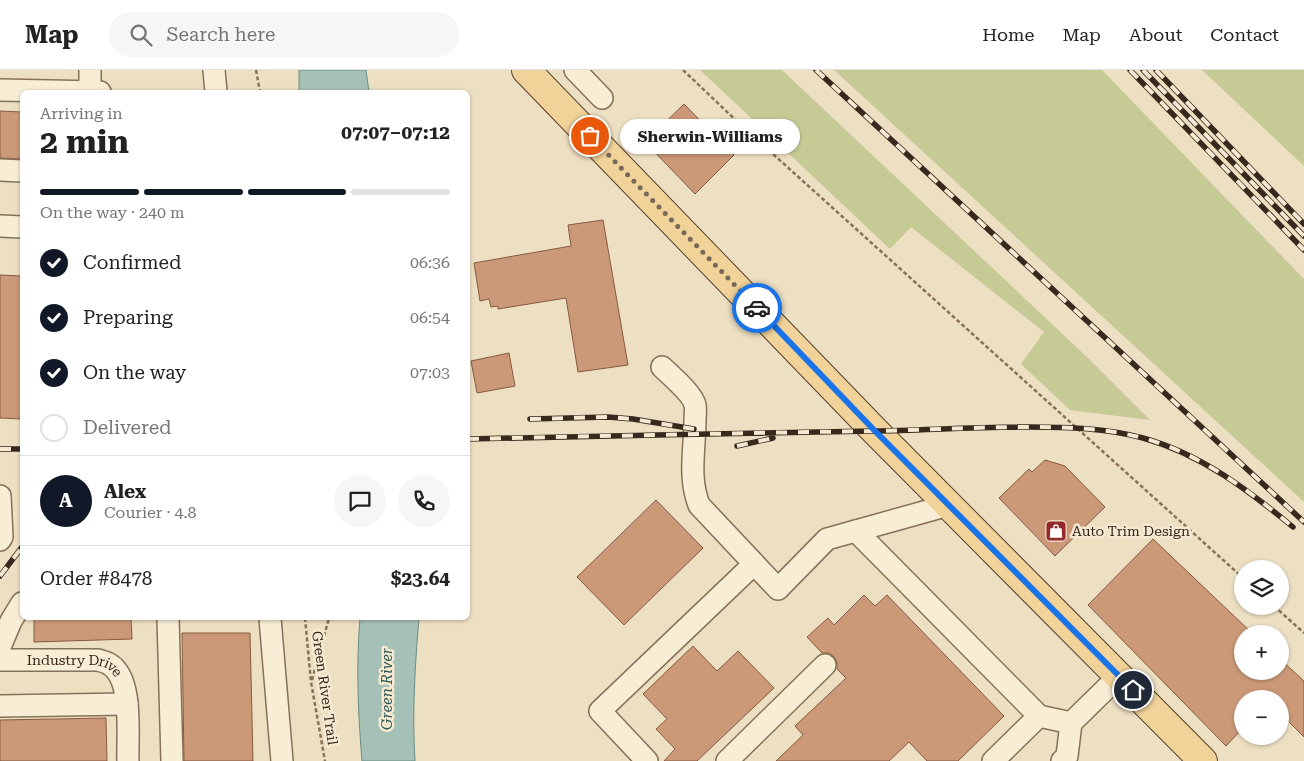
<!DOCTYPE html>
<meta charset="utf-8">
<style>
:root{--surface:#fff;--page:#f6f6f6;--text:#222;--muted:#767676;--line:#e0e0e0;--accent:#111827}
body{margin:0;font-family:"Roboto Serif",serif;background:var(--page);color:var(--text);height:100vh;display:flex;flex-direction:column;font-size:19px;white-space:nowrap}
*{box-sizing:border-box;margin:0}
p{font-size:16px;color:var(--muted)}
.icon{flex:none;width:28px;height:28px;fill:none;stroke:currentColor;stroke-width:2;stroke-linecap:round;stroke-linejoin:round}
.map{position:relative;flex:1;overflow:hidden}
.drawer{position:absolute;left:20px;top:20px;width:450px;height:530px;display:flex;flex-direction:column;background:var(--surface);border-radius:8px;box-shadow:0 1px 4px #0004}
.drawer>*{flex:none}
.buttons{position:absolute;left:1234px;top:490px;display:grid;gap:10px}
.buttons a{display:grid;place-items:center;width:55px;height:55px;border-radius:50%;background:var(--surface);box-shadow:0 1px 4px #0004;font-size:25px}
.pin{position:absolute;display:grid;place-items:center;width:42px;height:42px;color:#fff;margin:-21px;border:2px solid #fff;border-radius:50%;box-shadow:0 1px 5px #0007}
.courier{position:absolute;display:grid;place-items:center;width:50px;height:50px;margin:-25px;border:4px solid #1a73e8;border-radius:50%;background:#fff;color:#222;box-shadow:0 1px 6px #0007}
.bubble{position:absolute;height:35px;border-radius:18px;background:var(--surface);box-shadow:0 1px 4px #0004;font-size:16px;font-weight:700;line-height:35px;text-align:center}
.overview em{font-style:normal;font-weight:700}
.overview div{display:flex;flex-direction:column-reverse}
.overview{display:flex;align-items:center;justify-content:space-between;height:85px;padding:0 20px}
h1{font-size:32px;font-weight:700;line-height:38px}
.bar{display:grid;grid-template-columns:repeat(4,1fr);gap:8px 5px;align-content:center;height:60px;padding:0 20px}
.bar i{height:6px;border-radius:4px;background:var(--line)}
.bar .current{background:var(--accent)}
.bar p{grid-column:span 4}
.line{display:flex;align-items:center;gap:12px;padding:0 20px;border-top:1px solid var(--line)}
.line div{flex:1}
.round{display:grid;place-items:center;flex:none;width:52px;height:52px;border-radius:26px;background:var(--page)}
ol{padding:0 20px;list-style:none}
li{display:flex;align-items:center;gap:15px;height:55px}
li p{margin-inline-start:auto}
li .icon{padding:5px;border-radius:50%;background:var(--accent);color:#fff;stroke-width:4}
li:last-child{color:var(--muted)}
li i{width:28px;height:28px;border:2px solid var(--line);border-radius:50%}
header{display:flex;align-items:center;gap:30px;box-sizing:border-box;height:70px;padding:0 25px;background:var(--surface);border-bottom:1px solid var(--line)}
header strong{font-size:24px}
nav{display:flex;gap:28px;margin-inline-start:auto;font-size:18px}
.search{width:350px;height:45px;background:var(--page);display:flex;align-items:center;gap:12px;box-sizing:border-box;padding:0 18px;border-radius:28px;color:var(--muted);font-size:19px}
.map>svg:first-child{display:block}
</style>
<header>
<strong>Map</strong>
<div class="search"><svg class="icon" aria-label="search" viewBox="0 0 24 24"><circle cx="10" cy="10" r="6"/><path d="M15 15l6 6"/></svg>Search here</div>
<nav><a>Home</a><a>Map</a><a>About</a><a>Contact</a></nav>
</header>
<div class="map">
<svg width="1304" height="691" viewBox="0 0 1304 691">
<rect width="100%" height="100%" fill="#eddfc2"/>
<path fill="#c6cb96" d="M700,0H782L1087,287L1150,350L1070,340L1021,294L1044,262L911,157L890,179Z
M834,0H1102L1304,209V432Z
M1202,0H1304V96Z"/>
<path fill="#a4c0b7" stroke="#6b8e85" d="M299,0H366L369,22H299Z
M360,548H419C415,596 412,643 415,691H362C358,643 356,596 360,548Z"/>
<path fill="#cb9978" stroke="#865a3f" d="M684,34L734,85L695,124L645,72Z
M0,41L22,42V89L0,88Z
M603,150L628,295L578,302L566,228L498,239V236L491,237L489,229L480,231L474,193L571,176L568,155Z
M0,205L22,206V349L0,348Z
M509,283L515,316L477,323L471,291Z
M1045,390L1065,396L1105,437L1055,486L999,428L1029,399L1032,402Z
M656,430L703,478L624,555L577,507Z
M1153,469L1253,564H1242V601H1280V589L1304,611V667L1280,643V629H1242V659L1226,676L1088,535Z
M864,525L875,536L887,525L1004,646L958,691H927L909,672L889,691H776L803,665L795,656L846,608L837,599V592L834,587L829,583H822L807,567L828,548L834,555Z
M34,548H131L132,569L34,572Z
M182,563H250L253,691H184Z
M693,576L717,601L738,581L774,618L697,691H664L675,679L656,659L667,649L643,624Z
M106,648L107,691H0V650Z"/>
<g fill="none" stroke-linecap="round" stroke-linejoin="round">
<g stroke="#877159" stroke-width="24">
<g id="minor">
<path d="M214,0L216,22"/>
<path d="M575,0L602,28"/>
<path d="M0,20L100,22"/>
<path d="M90,22V0"/>
<path d="M0,100L22,101"/>
<path d="M0,156L22,157"/>
<path d="M662,297C670,305 693,324 695,335C696,339 695,346 695,350C695,379 688,407 699,435L778,519L827,469L949,435"/>
<path d="M0,426L2,467L0,470"/>
<path d="M856,461L1039,646L993,691"/>
<path d="M168,548L172,691"/>
<path d="M270,548L282,691"/>
<path d="M0,577L11,551L22,533"/>
<path id="s1" d="M0,590H98C101,591 106,592 109,594C134,608 127,666 128,691"/>
<path d="M0,636L127,634"/>
<path d="M1039,646L1071,653L1067,686L1062,691"/>
<path d="M1071,653L1119,606"/>
<path d="M647,691L600,641L754,494"/>
<path d="M727,691L825,595"/>
</g>
</g>
<g stroke="#553f2e" stroke-width="30">
<path id="major" d="M526,0L875,361L1203,691"/>
</g>
<path stroke="#877159" stroke-width="2.5" stroke-dasharray="4 2.5" stroke-linecap="butt" d="M256,0L260,22
M683,0L743,57L1242,507
M1274,536L1304,563
M305,548L311,612L325,691
M312,610L329,548"/>
<use href="#minor" stroke="#f8edd5" stroke-width="21"/>
<use href="#major" stroke="#f1d39a" stroke-width="28"/>
<g stroke="#37291d" stroke-width="5.5">
<path id="rail" d="M816,0L1304,452
M1130,0L1304,180
M1143,0L1304,166
M1156,0L1304,154
M530,349L608,347L633,349L694,359
M468,369C603,366 739,363 874,361C926,360 977,357 1029,357C1068,357 1105,358 1143,368C1201,384 1248,420 1293,457
M737,376L773,368
M0,379H22
M0,506L22,477"/>
</g>
<use href="#rail" stroke="#f5ead1" stroke-width="4" stroke-dasharray="11" stroke-linecap="butt"/>
</g>
<g fill="none" stroke-linecap="round" stroke-linejoin="round">
<path stroke="#776957" stroke-width="5" stroke-dasharray="0 9" d="M590,66L757,238"/>
<path stroke="#1a73e8" stroke-width="6" d="M757,238L875,361L1133,620"/>
</g>
<defs>
<g id="shop-square" transform="scale(1.125)"><rect x="-9" y="-9" width="18" height="18" rx="4" fill="#952a2d" stroke="#f5ead1"/><path d="M-5-2.5h2.3a2.7 3.5 0 0 1 5.4 0H5L5.5 6h-11ZM-1.5-2.5h3a1.5 2.3 0 0 0-3 0Z" fill="#fff"/></g>
</defs>
<g fill-rule="evenodd">
<use href="#shop-square" x="1056" y="461"/>
</g>
<g text-anchor="middle" dominant-baseline="central" stroke-width="5" stroke-linejoin="round" paint-order="stroke">
<g font-size="14" fill="#37291d" stroke="#f5ead1" text-anchor="start">
<text x="1072" y="461">Auto Trim Design</text>
</g>
<g font-size="14" fill="#37291d" stroke="#f5ead1">
<text stroke="none"><textPath href="#s1" startOffset="76">Industry Drive</textPath></text>
<text transform="translate(325 618) rotate(82)">Green River Trail</text>
</g>
<g font-size="15" font-style="italic" fill="#2d5653" stroke="#f5ead1">
<text transform="translate(387 619) rotate(-90)">Green River</text>
</g>
</g>
</svg>
<div class="buttons">
<a><svg class="icon" aria-label="layers" viewBox="0 0 24 24"><path d="M12 4l9 5-9 5-9-5zM3 14l9 5 9-5"/></svg></a>
<a>+</a>
<a>−</a>
</div>
<div class="pin" style="left:590px;top:66px;background:#ea580c"><svg class="icon" aria-label="bag" viewBox="0 0 24 24"><path d="M5 8h14l-1 12H6zM9 8a3 3 0 0 1 6 0"/></svg></div>
<div class="pin" style="left:1133px;top:620px;background:#1f2937"><svg class="icon" aria-label="home" viewBox="0 0 24 24"><path d="M3 11l9-7 9 7M6 9v11h12V9"/></svg></div>
<div class="courier" style="left:757px;top:238px"><svg class="icon" aria-label="car" viewBox="0 0 24 24"><path d="M5 17H2v-5l4-1 3-4h7l3 4 3 1v5h-3M9 17h6M6 11h13"/><circle cx="7" cy="17" r="2"/><circle cx="17" cy="17" r="2"/></svg></div>
<div class="bubble" style="left:620px;top:49px;width:180px">Sherwin-Williams</div>
<section class="drawer">
<div class="overview"><div><h1>2 min</h1><p>Arriving in</p></div><em>07:07–07:12</em></div>
<div class="bar"><i class="current"></i><i class="current"></i><i class="current"></i><i></i><p>On the way · 240 m</p></div>
<ol>
<li><svg class="icon" aria-label="check" viewBox="0 0 24 24"><path d="M5 12l5 5 9-10"/></svg>Confirmed<p>06:36</p></li>
<li><svg class="icon" aria-label="check" viewBox="0 0 24 24"><path d="M5 12l5 5 9-10"/></svg>Preparing<p>06:54</p></li>
<li><svg class="icon" aria-label="check" viewBox="0 0 24 24"><path d="M5 12l5 5 9-10"/></svg>On the way<p>07:03</p></li>
<li><i></i>Delivered</li>
</ol>
<div class="line" style="height:90px"><b class="round" style="background:var(--accent);color:#fff">A</b><div><b>Alex</b><p>Courier · 4.8</p></div><a class="round"><svg class="icon" aria-label="chat" viewBox="0 0 24 24"><path d="M4 5h16v11H9l-5 4z"/></svg></a><a class="round"><svg class="icon" aria-label="phone" viewBox="0 0 24 24"><path d="M5 4h4l2 5-3 2q2 4 5 5l2-3 5 2v4C11 20 4 13 5 4z"/></svg></a></div>
<div class="line" style="height:65px"><div>Order #8478</div><b>$23.64</b></div>
</section>
</div>
